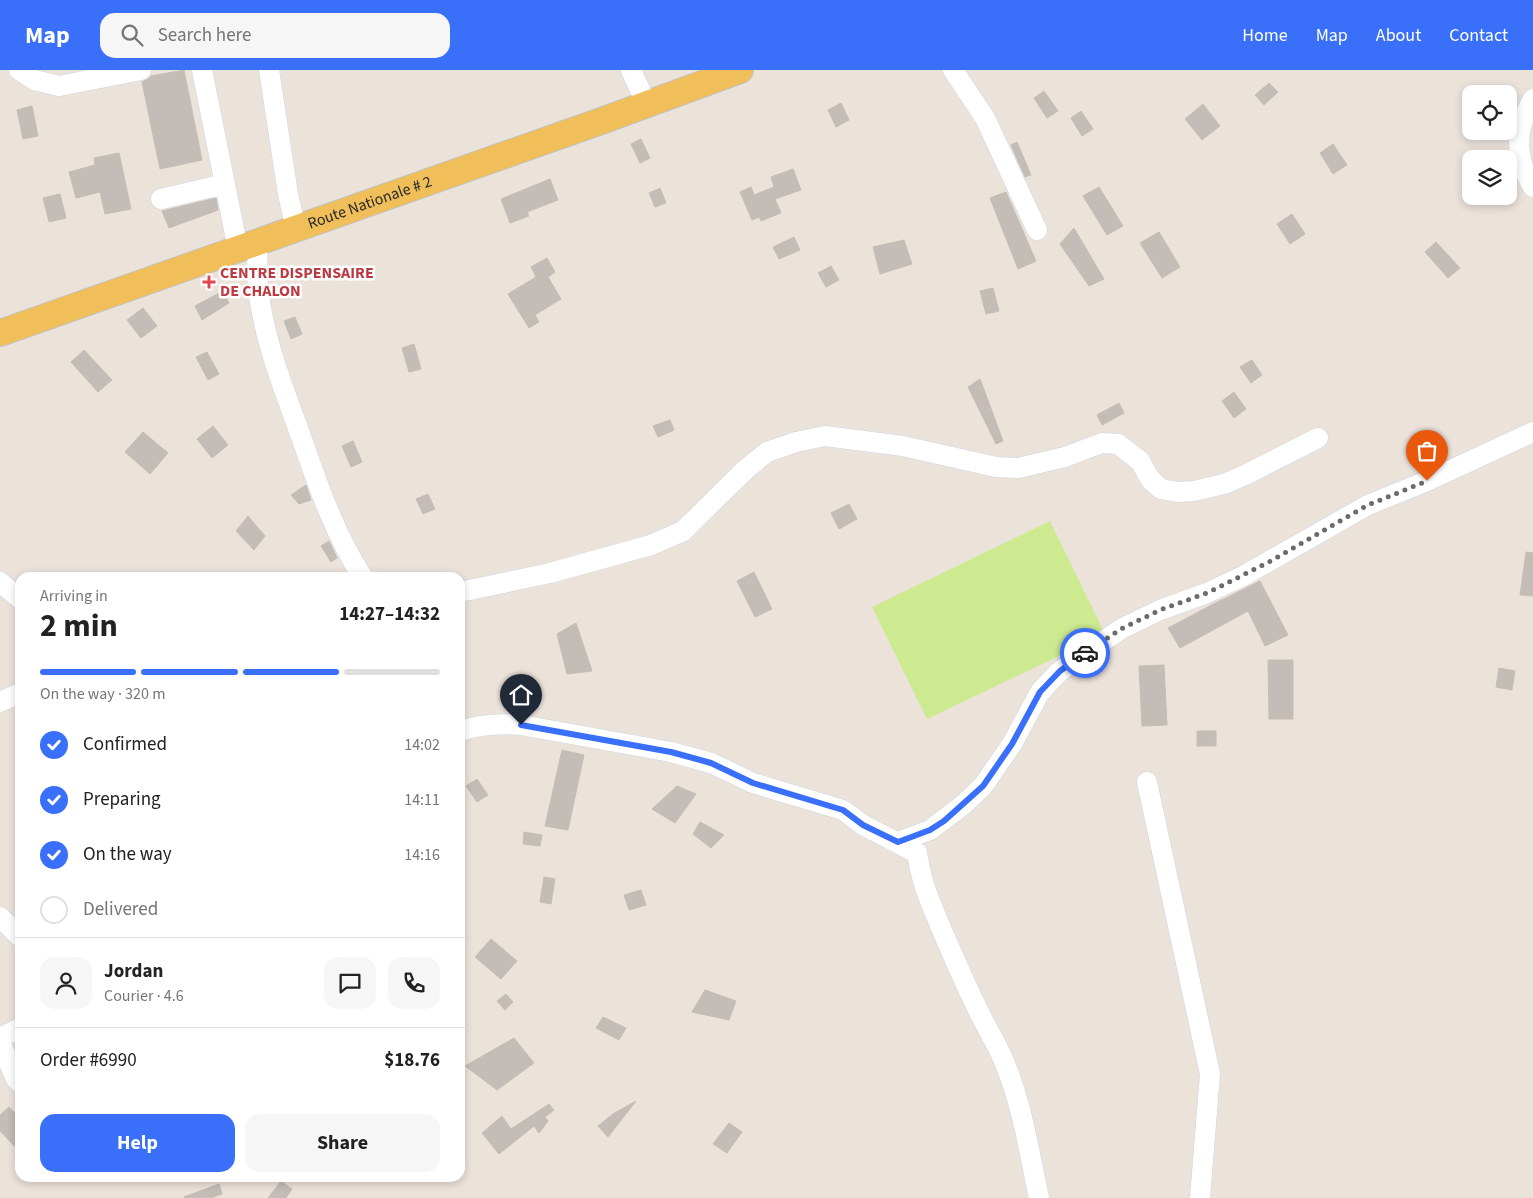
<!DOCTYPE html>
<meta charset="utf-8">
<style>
:root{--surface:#fff;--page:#f6f6f6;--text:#222;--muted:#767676;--line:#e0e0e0;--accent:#396ff9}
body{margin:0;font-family:"Source Sans 3",sans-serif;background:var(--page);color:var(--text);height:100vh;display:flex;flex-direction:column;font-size:19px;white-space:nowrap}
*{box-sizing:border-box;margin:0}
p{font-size:16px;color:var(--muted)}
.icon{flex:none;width:28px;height:28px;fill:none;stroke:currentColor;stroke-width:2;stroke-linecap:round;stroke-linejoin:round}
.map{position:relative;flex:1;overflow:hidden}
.drawer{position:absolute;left:15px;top:502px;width:450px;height:610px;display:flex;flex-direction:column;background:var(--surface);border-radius:15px;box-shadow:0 2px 8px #0003}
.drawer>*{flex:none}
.fabs{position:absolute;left:1462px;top:15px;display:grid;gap:10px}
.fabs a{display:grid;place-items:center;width:55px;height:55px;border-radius:10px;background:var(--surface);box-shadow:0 2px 8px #0003;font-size:25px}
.pin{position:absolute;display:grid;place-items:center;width:42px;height:42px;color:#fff;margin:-51px -21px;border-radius:50% 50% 50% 0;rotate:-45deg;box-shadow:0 0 5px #0007}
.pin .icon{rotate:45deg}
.courier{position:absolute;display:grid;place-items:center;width:50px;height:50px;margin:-25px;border:4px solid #396ff9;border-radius:50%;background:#fff;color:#222;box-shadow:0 1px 6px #0007}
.summary em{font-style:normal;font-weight:700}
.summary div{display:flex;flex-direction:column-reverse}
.summary{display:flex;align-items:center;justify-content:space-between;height:85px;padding:0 25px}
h1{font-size:32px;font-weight:700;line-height:38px}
.bar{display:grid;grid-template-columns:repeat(4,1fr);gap:8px 5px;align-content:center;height:60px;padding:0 25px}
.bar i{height:6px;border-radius:4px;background:var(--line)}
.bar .current{background:var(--accent)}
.bar p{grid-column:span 4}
.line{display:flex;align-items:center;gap:12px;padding:0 25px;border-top:1px solid var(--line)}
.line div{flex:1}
.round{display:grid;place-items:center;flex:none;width:52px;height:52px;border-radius:15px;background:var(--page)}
ol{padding:0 25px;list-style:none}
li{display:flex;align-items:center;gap:15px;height:55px}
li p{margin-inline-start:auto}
li .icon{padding:5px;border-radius:50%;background:var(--accent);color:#fff;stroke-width:4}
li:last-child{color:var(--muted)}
li i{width:28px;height:28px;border:2px solid var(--line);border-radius:50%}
.primary-button{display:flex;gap:10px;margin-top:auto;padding:10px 25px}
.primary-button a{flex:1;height:58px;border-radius:15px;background:var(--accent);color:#fff;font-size:20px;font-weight:700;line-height:58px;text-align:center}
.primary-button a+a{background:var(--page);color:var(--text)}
header{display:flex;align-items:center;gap:30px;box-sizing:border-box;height:70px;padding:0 25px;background:var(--accent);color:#fff}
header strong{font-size:24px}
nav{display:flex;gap:28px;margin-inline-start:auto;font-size:18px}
.search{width:350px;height:45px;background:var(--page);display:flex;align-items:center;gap:12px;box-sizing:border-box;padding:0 18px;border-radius:15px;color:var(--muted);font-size:19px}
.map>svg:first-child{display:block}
</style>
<header>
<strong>Map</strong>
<div class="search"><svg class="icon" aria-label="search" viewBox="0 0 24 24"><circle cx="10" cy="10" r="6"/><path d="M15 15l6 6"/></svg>Search here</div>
<nav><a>Home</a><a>Map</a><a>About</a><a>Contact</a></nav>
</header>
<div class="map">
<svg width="1533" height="1128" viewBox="0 0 1533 1128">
<rect width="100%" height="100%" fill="#ebe2da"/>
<path fill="#cdea91" d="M1050,451L1105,564L927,649L872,537Z"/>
<path fill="#c3bcb7" stroke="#c6beb4" d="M184,0L202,90L160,99L142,12L148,9L151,6Z
M1269,13L1278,22L1264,35L1255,25Z
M1044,21L1058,41L1047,48L1034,28Z
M841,33L849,50L836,57L828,40Z
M1203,34L1220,56L1202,70L1185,49Z
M32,36L38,66L23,69L17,40Z
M1081,41L1093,59L1082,66L1071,48Z
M641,69L650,88L640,93L631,74Z
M1017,72L1031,105L1025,107L1011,75Z
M1333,74L1347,95L1333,104L1320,83Z
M119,83L131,139L105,144L100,122L76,128L69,102L95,95L94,88Z
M793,99L801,120L775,129L781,143L761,151L759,147L752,150L740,122L751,117L754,125L774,117L771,107Z
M550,109L558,130L527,142L529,146L510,153L501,129Z
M1099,117L1123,156L1107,165L1083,126Z
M660,118L666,133L655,137L649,123Z
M1006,122L1036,191L1018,199L990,128Z
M60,124L66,148L49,152L43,128Z
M216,128L218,140L169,158L162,141Z
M1292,144L1305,164L1290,174L1277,154Z
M1074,158L1104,209L1089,216L1060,174Z
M1159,162L1180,197L1162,208L1140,173Z
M794,167L800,180L779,189L773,177Z
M904,170L912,194L880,204L873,177Z
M1436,172L1460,198L1448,208L1425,182Z
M547,188L555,202L548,207L561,229L535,245L539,252L529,258L508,224L536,207L531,197Z
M831,196L839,210L826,217L818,203Z
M993,218L999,241L986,244L980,221Z
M223,221L229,233L202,250L195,236Z
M143,238L157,256L141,268L127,250Z
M295,247L302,264L291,269L284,251Z
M414,274L421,299L409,302L402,278Z
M84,280L112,310L98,322L71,292Z
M207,282L219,304L208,310L196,287Z
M1252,290L1262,305L1251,313L1240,297Z
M980,309L1003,371L996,374L968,317Z
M1234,322L1246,339L1234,348L1222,331Z
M1119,333L1124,343L1102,355L1097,345Z
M670,350L674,360L658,367L653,356Z
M213,356L228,375L212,388L197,369Z
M143,362L168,383L150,404L125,382Z
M353,371L362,392L351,397L342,376Z
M306,415L311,430L299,434L291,425Z
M428,424L435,439L423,444L416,429Z
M849,434L857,449L839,459L831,443Z
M248,446L265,466L254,480L236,461Z
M329,471L337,488L331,492L321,476Z
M1526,482L1533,483V526L1520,525Z
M754,502L772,539L755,547L737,511Z
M1260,511L1288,565L1265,576L1248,541L1180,578L1168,558L1221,530H1222Z
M576,553L592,601L567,604L557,564Z
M1268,590H1293V649H1269Z
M1164,595L1167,655L1142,656L1139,596Z
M1499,598L1515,601L1512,620L1496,617Z
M1197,661H1216V676H1197Z
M562,680L584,685L568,760L545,756Z
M477,709L488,725L477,732L466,716Z
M677,716L696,724L675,753L652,739Z
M700,752L724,765L711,778L693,764Z
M524,762L542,765L540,776L523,774Z
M544,807L555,809L551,834L540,832Z
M641,820L646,835L629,840L624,825Z
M491,869L517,891L501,909L475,887Z
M705,920L736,931L729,950L692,942Z
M506,924L513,932L505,940L497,931Z
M603,947L626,958L619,970L596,958Z
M514,968L534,993L497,1020L465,996Z
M636,1031L608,1067L598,1056L613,1044Z
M549,1034L554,1040L545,1047L548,1051L539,1063L534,1056L499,1084L482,1063L502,1046L511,1059Z
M9,1037L20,1048V1082L0,1061V1045Z
M729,1053L742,1062L727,1083L713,1074Z
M281,1111L292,1119L286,1128H268Z
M219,1114L222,1124L211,1128H184V1127Z"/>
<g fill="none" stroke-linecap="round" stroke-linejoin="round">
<g stroke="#cfd5e2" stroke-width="21">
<path id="minor" d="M19,0L34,10L59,16L141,0
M202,0L238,179
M269,0L288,124L296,159
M631,0L647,35
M953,0L985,48L1037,160
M1533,29C1515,59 1514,86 1533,117
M161,129L225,114
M258,172C257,187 257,203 258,218C264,271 285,322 303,372C319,419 336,466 363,508
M0,512L20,529
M460,522L550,503L651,475L683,461L745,400L767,382L796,372L825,366L903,376L996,397L1018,398L1065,387L1102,373L1118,374L1140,391L1150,409L1161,419L1177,422L1194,421L1224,414L1245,405L1318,368
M0,632L20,623
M460,661C481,654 499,653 521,655L671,682L711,693L753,713L843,740L863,755L917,783C921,812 930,831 941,858C954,888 967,919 982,948C989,962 997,975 1003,989C1022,1033 1029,1081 1039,1128
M1147,712L1210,1004L1200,1128
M898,772L930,760L963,735L983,716L1012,674L1040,622L1060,601L1121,559L1160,540L1207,523L1243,506L1368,435L1427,411L1533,362
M0,847L20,867
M0,968L20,958
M0,972L16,1009L20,1013"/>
</g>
<g stroke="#c3c3c3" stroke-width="28">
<g id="major">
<path id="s1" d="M0,263L604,50L740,0"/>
</g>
</g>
<use href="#minor" stroke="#fff" stroke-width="20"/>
<use href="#major" stroke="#f0bf5a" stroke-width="26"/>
</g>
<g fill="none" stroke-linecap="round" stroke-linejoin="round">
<path stroke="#6d6a67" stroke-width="5" stroke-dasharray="0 9" d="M1085,583L1121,559L1160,540L1207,523L1269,492L1368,435L1427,411"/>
<path stroke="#396ff9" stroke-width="6" d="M521,655L671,682L711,693L753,713L843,740L863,755L898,772L930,760L944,751L983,716L1012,674L1040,622L1060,601L1085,583"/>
</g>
<path fill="#e0444e" stroke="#fff" stroke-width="2" d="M206.5 204.5h5v5h5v5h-5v5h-5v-5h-5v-5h5z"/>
<g text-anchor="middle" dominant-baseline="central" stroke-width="5" stroke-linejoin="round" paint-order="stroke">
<g font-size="16" fill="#292929" stroke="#fff">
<text stroke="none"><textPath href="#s1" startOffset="392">Route Nationale # 2</textPath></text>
</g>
<g font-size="16" font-weight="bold" fill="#be3a42" stroke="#fff" text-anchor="start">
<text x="220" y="203">CENTRE DISPENSAIRE<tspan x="220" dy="18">DE CHALON</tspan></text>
</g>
</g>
</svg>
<div class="fabs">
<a><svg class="icon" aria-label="locate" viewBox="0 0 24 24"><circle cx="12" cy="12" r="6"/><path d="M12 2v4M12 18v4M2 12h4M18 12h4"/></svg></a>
<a><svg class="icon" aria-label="layers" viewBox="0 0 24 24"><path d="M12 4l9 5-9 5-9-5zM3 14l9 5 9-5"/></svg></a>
</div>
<div class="pin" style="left:1427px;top:411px;background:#ea580c"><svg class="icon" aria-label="bag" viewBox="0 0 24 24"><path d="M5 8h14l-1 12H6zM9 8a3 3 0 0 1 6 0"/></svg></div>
<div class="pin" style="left:521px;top:655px;background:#1f2937"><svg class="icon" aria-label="home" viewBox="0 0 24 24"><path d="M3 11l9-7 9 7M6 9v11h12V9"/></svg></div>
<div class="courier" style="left:1085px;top:583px"><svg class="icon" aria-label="car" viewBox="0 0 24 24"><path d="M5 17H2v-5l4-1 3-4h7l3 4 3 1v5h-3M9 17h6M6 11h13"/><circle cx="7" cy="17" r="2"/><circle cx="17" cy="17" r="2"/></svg></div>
<section class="drawer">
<div class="summary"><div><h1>2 min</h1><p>Arriving in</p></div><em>14:27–14:32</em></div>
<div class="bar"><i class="current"></i><i class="current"></i><i class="current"></i><i></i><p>On the way · 320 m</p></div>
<ol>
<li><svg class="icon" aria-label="check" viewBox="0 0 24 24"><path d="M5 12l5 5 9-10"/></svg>Confirmed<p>14:02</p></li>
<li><svg class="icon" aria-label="check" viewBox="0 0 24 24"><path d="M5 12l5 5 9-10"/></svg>Preparing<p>14:11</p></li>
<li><svg class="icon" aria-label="check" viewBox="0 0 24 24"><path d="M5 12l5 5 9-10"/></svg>On the way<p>14:16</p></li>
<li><i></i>Delivered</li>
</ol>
<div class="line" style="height:90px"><a class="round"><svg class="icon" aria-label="person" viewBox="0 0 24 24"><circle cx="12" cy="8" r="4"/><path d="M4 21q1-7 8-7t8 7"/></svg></a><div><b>Jordan</b><p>Courier · 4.6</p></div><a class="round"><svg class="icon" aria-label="chat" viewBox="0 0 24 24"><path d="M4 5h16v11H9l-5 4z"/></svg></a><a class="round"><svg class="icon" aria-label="phone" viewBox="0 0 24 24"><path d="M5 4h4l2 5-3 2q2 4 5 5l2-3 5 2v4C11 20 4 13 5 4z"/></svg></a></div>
<div class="line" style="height:65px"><div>Order #6990</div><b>$18.76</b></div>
<div class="primary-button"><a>Help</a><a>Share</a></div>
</section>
</div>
